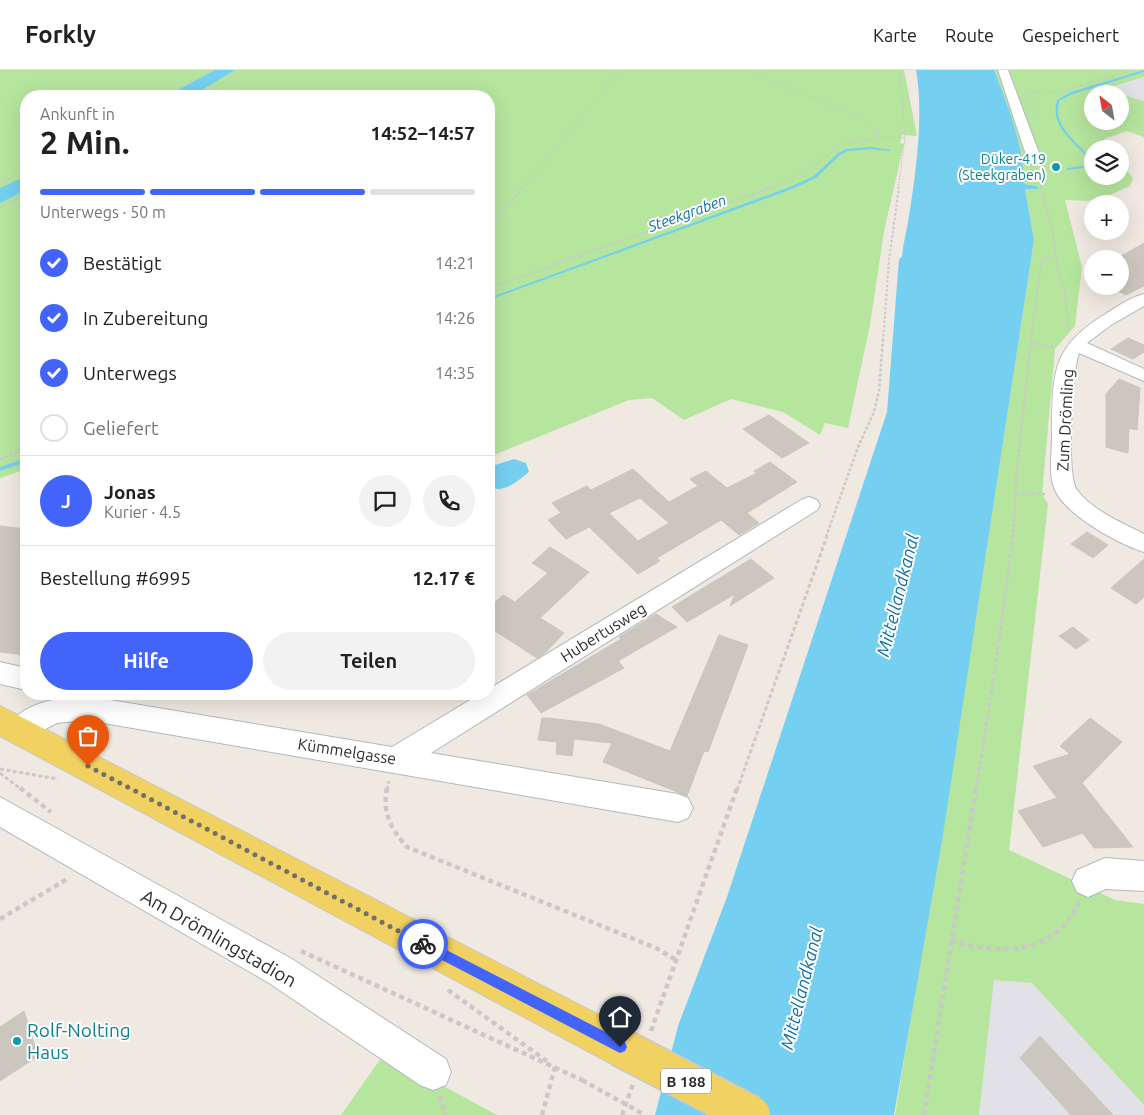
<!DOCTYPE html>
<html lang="de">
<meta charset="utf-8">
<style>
:root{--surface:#fff;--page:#f2f2f2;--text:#202124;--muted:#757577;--line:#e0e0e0;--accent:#4264fb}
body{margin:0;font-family:Ubuntu,sans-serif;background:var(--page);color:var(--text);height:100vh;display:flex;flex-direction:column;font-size:19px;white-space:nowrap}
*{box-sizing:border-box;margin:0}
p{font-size:16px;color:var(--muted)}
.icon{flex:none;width:28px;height:28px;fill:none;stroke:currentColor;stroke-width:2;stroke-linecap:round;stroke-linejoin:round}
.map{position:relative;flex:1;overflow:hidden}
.panel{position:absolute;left:20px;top:20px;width:475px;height:610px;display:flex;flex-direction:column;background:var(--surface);border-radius:20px;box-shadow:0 5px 20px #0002}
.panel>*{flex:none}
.needle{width:32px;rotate:329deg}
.tools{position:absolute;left:1084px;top:15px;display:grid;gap:10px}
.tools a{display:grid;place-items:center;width:45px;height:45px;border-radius:50%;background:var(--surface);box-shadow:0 5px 20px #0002;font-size:25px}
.pin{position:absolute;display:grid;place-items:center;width:42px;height:42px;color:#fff;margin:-51px -21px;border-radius:50% 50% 50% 0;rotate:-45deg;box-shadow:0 0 5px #0007}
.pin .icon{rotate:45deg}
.courier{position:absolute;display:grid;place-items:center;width:50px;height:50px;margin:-25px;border:4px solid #4264fb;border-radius:50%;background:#fff;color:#222;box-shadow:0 1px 6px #0007}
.head em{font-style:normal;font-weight:700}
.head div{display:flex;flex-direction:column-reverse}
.head{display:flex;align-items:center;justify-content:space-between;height:85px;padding:0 20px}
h1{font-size:32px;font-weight:700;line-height:38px}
.bar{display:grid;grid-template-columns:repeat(4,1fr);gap:8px 5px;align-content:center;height:60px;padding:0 20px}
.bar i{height:6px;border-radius:4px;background:var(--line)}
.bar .on{background:var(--accent)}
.bar p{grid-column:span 4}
.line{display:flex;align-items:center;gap:12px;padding:0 20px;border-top:1px solid var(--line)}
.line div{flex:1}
.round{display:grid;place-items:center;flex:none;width:52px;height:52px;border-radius:26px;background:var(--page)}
ol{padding:0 20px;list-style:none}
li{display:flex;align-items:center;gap:15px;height:55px}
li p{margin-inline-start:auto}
li .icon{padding:5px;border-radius:50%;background:var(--accent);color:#fff;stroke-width:4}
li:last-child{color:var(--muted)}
li i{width:28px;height:28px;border:2px solid var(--line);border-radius:50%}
.primary-button{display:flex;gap:10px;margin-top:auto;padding:10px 20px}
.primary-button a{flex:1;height:58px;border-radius:30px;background:var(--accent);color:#fff;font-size:20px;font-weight:700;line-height:58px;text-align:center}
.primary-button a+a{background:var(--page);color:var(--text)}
header{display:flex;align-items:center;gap:30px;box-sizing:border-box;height:70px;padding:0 25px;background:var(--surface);border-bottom:1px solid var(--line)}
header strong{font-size:24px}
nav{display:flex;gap:28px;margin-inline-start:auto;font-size:18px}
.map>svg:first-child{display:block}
</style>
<header>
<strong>Forkly</strong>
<nav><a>Karte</a><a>Route</a><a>Gespeichert</a></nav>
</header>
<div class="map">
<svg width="1144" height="1045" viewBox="0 0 1144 1045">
<rect width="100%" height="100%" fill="#efe9e1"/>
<path fill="#e3e1e8" d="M1144,7V31L1105,20Z
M993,910L1032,913L1144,1035V1045H979Z"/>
<path fill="#b6e59e" d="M0,0H904L917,66L902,65L900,73L904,74L884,161L870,255L848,358L825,353L820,365L783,342L731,329L684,350L652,328L629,330L489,387V26H26V399L0,408Z
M994,0H1144V7L1105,19L1119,24H1092V51H1120V24L1144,31V67L1127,61L1104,69L1110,79H1092V106H1120V92L1133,108L1130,116L1105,127L1088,131L1065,130L1082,197L1075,256L1055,279L1042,424L1048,434L1009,780L1115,830L1144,834V1035L1032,913L994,910L979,1045H895L974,561L1034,170L1025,119H1038L1037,116L1024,114C1024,76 1008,35 994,0Z
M384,984L497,1045H341Z"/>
<path fill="#75cff0" d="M916,0H994C1008,35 1024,76 1024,114L1037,116L1038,119H1025L1034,170L942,771L894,1045H655L678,956L727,827L887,342L899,189L902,187C903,173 907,160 909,146C916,102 924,44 916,0Z
M514,389L526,393L529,402C517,411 505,424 489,417V397Z"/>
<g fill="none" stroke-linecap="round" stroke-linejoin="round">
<path fill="#75cff0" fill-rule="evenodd" d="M1144,0V2L1073,24L1059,31C1059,34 1058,37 1058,40C1057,59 1081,76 1092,89V95L1091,97L1067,100V98H1068L1089,95L1092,92C1087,88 1083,82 1078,78C1065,64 1051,52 1057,30L1071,22Z
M870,77L891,80L889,81L870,79L848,81L840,85L816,108L792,119L489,230V228L790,117L814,106L838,83L847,79Z
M26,388V392L0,401V397Z"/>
<path fill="#75cff0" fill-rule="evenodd" d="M215,0H235L192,26H172L174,22Z
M26,106V120L0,133V118Z"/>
</g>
<path fill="#cbc7bf" stroke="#cbc5ba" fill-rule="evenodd" d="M1144,173V216L1126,225L1108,216H1120V189H1116Z
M1128,268L1144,275V282L1133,289L1111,279Z
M1119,309L1140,318L1137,360L1129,358L1128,383L1106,377V324Z
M769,345L809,373L782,388L743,359Z
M770,392L797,412L747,443L759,453L739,465L721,450L657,488L660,491L638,504L589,457L566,469L548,450L561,443L552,433L587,416L591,420L633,399L669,432L698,416L690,409L706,401L727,418L757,403L754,401ZM640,428L669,453L638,471L609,443Z
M0,456L26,459V585L0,582Z
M1087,462L1108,475L1093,488L1071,474Z
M550,477L589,502L540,548L564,563L546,582L537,588L489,557V538L503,525L515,532L548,503L532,493Z
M751,489L774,508L730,536L735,524L687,552L672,537Z
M1144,489V527L1136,534L1111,518Z
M656,544L677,557L618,591L624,598L541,643L527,625L621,569L619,567Z
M1073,557L1089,570L1076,579L1059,566Z
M719,565L748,575L708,682L704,681L687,726L603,692L612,673L574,669L572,686L556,684L557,672L538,670L542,648H548L599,654L670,681Z
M1090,648L1122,672L1082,713L1133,777L1094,778L1083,763L1043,777L1018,741L1057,728L1033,696L1070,684L1060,676Z
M24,941L38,986L0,1011V957Z
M1040,966L1113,1045H1071L1020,988Z"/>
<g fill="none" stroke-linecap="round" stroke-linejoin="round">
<g stroke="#b4b7c1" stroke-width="2">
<path id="minor" d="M998,0H1008L1042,91L1041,94H1031L1024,79Z
M1144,224V236L1111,255L1087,273L1144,299V311L1079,283C1072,301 1066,406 1077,420C1093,441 1121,452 1144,464V482C1118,474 1066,445 1055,420C1048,405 1052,383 1052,367C1053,305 1049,278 1107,243C1118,236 1131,227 1144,224Z
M809,427L817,430L820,435L817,440L431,683L678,724L688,728L693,738L688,748L678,752L86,650L57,653L20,672L10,669L6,660C18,634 60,626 86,626L392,677L480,624H489V619L801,430Z
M0,592L26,598V620L0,614Z
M0,727L292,889L446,989L451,1002L446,1015L433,1020L420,1015L269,913L0,757Z
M1105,788L1144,791V821L1106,819L1088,827L1077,822L1072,811L1077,800Z"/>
</g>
<g stroke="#c9c9c9" stroke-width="2">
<path id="major" d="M0,636L634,963L640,977L634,991L620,997L606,991L0,666Z"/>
</g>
<path stroke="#c9c9c9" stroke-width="1" stroke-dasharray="2 1" stroke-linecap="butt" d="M745,0L854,44L879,62L878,68
M1027,19L1039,47
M1030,22L1063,21L1134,0
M163,26L212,0
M197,26L244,0
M1038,104L1042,119
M0,113L26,99
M522,119L620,0
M769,119L808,100L843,74L887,67L905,68
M898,119L905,68L900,0"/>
<path stroke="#c9c9c9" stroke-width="2" stroke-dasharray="2.5 2" stroke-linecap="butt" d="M1041,117L1053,163L1058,204L1065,220L1068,261
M0,138L26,123
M489,158L523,117
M489,218L772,117
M883,271L889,190L899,117
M1031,271L1041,192L1055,184"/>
<path stroke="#c9c9c9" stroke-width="2.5" stroke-dasharray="3 2" stroke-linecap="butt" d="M1031,272L1055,278
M0,389L26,380
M1017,424H1046
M826,467L858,377L874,342L879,321L883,269
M1013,467L1016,409L1031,269"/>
<path stroke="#c9c9c9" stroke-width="3" stroke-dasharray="4 2.5" stroke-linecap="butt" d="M0,699L58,709
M0,703L22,720
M387,720L389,711
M737,720L827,466
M976,720L995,600L1013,466"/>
<path stroke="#c9c9c9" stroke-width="4.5" stroke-dasharray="5 4" stroke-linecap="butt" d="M20,718L51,742
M387,718C382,743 391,759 407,777L656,878L676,890
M0,849L69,808
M951,871C1002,885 1054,886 1079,832
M301,881L582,1010
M448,920L548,992
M651,961L737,718
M440,1026L445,1045
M542,1045L555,997
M622,1045L633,1014
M924,1045L976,718"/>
<use href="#minor" fill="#fff" fill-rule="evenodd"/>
<use href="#major" fill="#f2d163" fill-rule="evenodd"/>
<g stroke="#c9c9c9" stroke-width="41" stroke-linecap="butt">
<path id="major-bridge" d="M620,977L751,1045"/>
</g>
<path stroke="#c9c9c9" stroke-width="4.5" stroke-dasharray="5 4" stroke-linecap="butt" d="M582,1010L645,1045"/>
<use href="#major-bridge" stroke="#f2d163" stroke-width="38"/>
</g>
<path fill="#4264fb" d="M423,868L625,972L627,977L625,981L620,983L616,981L419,878L417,874Z"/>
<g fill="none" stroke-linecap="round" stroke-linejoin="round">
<path stroke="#726f6d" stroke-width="5" stroke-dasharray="0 9" d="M88,696L423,874"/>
</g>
<g fill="#0f9aa8" stroke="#fff" stroke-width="2">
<circle cx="1056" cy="97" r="5"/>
<circle cx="17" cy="971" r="5"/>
</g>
<g text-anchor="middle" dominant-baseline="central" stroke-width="4" stroke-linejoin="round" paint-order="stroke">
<g font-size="14" fill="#0d838f" stroke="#fff" text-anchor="end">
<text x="1046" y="89">Düker-419<tspan x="1046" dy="16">(Steekgraben)</tspan></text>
</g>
<g font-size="15" font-style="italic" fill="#0d6fa3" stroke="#fff">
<text transform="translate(687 143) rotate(-20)">Steekgraben</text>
</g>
<rect fill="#fff" stroke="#6d6d6d" stroke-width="1" x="661" y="998.5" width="50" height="25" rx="4"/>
<g font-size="15" font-weight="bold" fill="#2e2e2e">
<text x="686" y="1011">B 188</text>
</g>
<g font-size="16" fill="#2e2e2e" stroke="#fff">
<text transform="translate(1065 350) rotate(-87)">Zum Drömling</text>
<text transform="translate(603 562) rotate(-32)">Hubertusweg</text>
<text transform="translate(347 681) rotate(9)">Kümmelgasse</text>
</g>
<g font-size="18" font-style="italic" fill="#0d6fa3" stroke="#fff">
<text transform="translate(897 525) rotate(-76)">Mittellandkanal</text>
<text transform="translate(801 918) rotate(-76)">Mittellandkanal</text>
</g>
<g font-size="19" fill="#2e2e2e" stroke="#fff">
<text transform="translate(219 868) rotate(30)">Am Drömlingstadion</text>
</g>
<g font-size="19" fill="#0d838f" stroke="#fff" text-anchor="start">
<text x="27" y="960">Rolf-Nolting<tspan x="27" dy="22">Haus</tspan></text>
</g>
</g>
</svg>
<div class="tools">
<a><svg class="needle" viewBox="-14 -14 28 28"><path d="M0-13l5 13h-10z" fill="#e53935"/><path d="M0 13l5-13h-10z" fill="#757577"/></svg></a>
<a><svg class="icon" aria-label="layers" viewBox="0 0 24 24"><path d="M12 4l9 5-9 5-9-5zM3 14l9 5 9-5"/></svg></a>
<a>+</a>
<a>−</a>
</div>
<div class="pin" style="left:88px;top:696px;background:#ea580c"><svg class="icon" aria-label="bag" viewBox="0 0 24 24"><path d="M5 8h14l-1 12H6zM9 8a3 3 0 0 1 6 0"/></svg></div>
<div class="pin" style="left:620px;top:977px;background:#1f2937"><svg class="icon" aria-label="home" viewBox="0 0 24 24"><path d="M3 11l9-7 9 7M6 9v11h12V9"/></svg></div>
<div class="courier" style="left:423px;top:874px"><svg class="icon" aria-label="bike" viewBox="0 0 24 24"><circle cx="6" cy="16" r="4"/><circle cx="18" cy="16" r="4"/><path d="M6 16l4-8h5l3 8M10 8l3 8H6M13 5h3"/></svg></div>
<section class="panel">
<div class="head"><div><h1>2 Min.</h1><p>Ankunft in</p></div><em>14:52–14:57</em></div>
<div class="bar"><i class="on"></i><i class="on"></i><i class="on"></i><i></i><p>Unterwegs · 50 m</p></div>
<ol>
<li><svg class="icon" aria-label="check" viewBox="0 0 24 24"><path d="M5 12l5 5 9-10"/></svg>Bestätigt<p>14:21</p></li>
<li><svg class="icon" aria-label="check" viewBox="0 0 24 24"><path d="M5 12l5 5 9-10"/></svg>In Zubereitung<p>14:26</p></li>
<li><svg class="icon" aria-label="check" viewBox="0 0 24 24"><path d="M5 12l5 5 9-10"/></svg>Unterwegs<p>14:35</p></li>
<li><i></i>Geliefert</li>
</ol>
<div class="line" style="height:90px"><b class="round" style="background:var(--accent);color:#fff">J</b><div><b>Jonas</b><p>Kurier · 4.5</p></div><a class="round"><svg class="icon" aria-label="chat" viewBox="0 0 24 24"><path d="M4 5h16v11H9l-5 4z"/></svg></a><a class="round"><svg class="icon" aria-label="phone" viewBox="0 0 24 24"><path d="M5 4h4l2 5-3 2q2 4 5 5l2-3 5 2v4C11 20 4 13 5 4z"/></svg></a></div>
<div class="line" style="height:65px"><div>Bestellung #6995</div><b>12.17 €</b></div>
<div class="primary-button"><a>Hilfe</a><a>Teilen</a></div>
</section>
</div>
